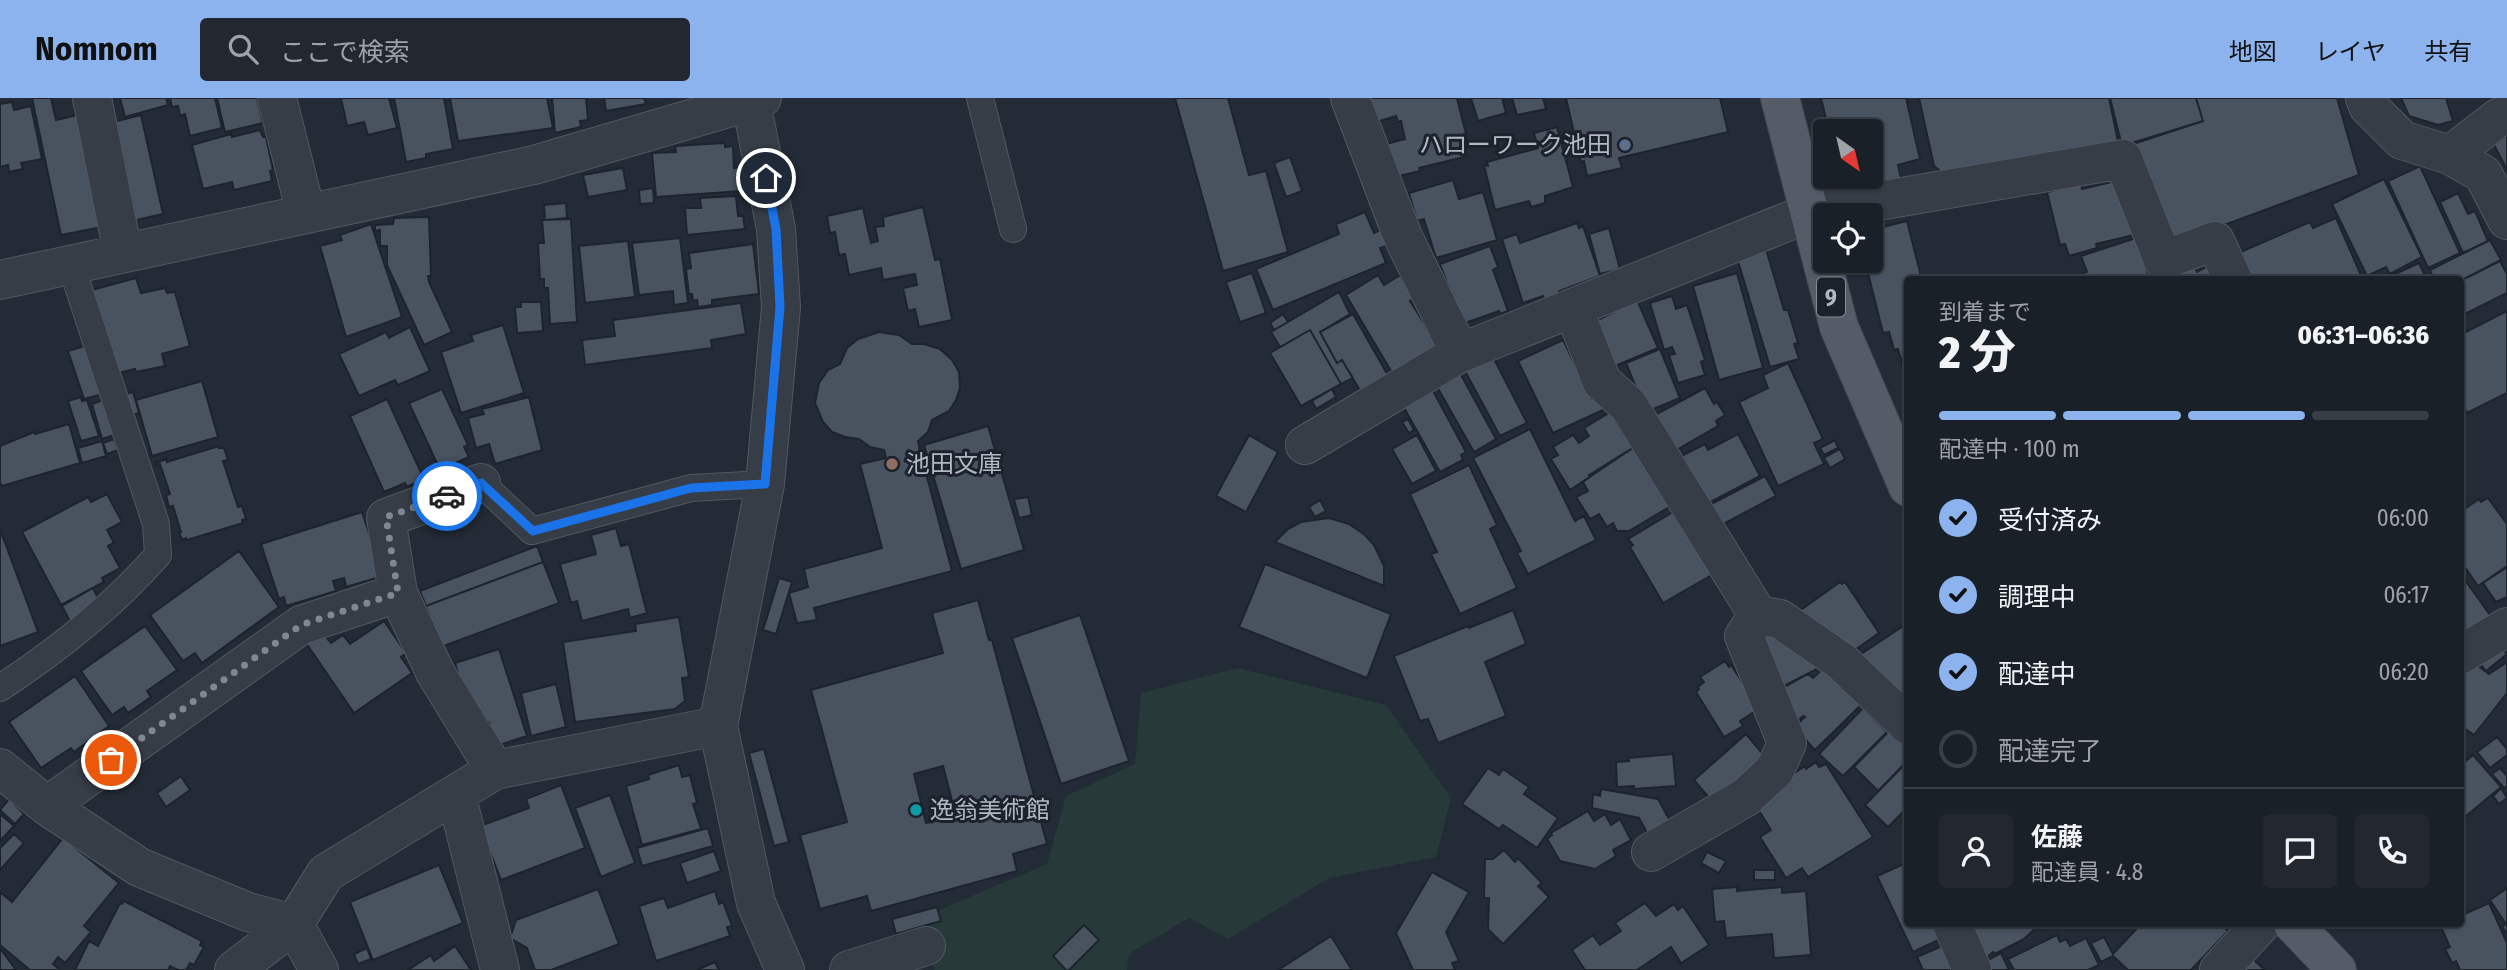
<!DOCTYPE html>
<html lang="ja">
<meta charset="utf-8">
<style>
:root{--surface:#1a2028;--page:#232830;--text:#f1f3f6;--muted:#9fa3a8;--line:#383e45;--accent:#8cb3ed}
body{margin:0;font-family:"Fira Sans Condensed","Noto Sans JP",sans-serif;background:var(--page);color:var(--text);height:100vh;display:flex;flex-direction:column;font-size:26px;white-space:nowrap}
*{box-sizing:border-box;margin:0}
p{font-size:23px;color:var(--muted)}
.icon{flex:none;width:38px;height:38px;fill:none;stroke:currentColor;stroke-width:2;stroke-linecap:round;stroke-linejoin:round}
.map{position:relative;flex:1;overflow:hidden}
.side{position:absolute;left:1904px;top:178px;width:560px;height:651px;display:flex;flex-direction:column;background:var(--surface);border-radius:7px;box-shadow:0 2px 5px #0004,0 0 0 2px var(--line)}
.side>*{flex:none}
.needle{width:46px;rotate:146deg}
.fabs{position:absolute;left:1813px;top:21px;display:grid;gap:14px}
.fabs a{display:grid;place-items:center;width:70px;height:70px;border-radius:7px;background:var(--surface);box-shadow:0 2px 5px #0004,0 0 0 2px var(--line);font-size:35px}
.pin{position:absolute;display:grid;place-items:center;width:60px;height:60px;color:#fff;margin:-30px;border:4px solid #fff;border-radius:50%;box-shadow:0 2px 7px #0007}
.courier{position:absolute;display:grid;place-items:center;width:70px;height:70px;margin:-35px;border:5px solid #1a73e8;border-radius:50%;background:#fff;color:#222;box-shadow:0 2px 9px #0007}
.overview em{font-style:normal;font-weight:800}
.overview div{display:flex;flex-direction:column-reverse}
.overview{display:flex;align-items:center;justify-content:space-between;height:119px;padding:0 35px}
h1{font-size:46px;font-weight:800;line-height:52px}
.bar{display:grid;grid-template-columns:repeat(4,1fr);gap:10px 7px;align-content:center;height:84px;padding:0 35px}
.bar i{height:9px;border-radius:5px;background:var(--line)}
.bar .selected{background:var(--accent)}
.bar p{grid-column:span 4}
.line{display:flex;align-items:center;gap:18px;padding:0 35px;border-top:2px solid var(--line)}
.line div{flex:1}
.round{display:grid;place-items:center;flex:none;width:74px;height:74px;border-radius:7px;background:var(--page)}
ol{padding:0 35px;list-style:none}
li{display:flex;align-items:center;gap:21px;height:77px}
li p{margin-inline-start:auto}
li .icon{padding:7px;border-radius:50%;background:var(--accent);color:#111;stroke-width:4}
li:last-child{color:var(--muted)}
li i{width:38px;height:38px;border:4px solid var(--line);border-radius:50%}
header{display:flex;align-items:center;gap:42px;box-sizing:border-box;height:98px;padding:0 35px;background:var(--accent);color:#111}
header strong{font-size:33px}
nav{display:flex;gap:38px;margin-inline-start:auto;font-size:24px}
.search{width:490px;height:63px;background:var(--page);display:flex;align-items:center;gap:18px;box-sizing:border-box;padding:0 24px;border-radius:7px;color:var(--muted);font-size:26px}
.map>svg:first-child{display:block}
</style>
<header>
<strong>Nomnom</strong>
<div class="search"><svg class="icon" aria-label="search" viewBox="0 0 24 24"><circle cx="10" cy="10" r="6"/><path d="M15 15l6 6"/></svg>ここで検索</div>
<nav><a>地図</a><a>レイヤ</a><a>共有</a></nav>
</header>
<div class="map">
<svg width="2507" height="872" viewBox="0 0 2507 872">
<rect width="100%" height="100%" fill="#232b36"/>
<path fill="#273939" d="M1238,570L1386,607L1451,700L1436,759L1329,780L1228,841L1189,820L1129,856L1127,872H935L911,824L1047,766L1066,698L1135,666L1141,595Z"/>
<path fill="#495360" stroke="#1d242d" stroke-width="2" fill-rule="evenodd" d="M32,0H51L56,22L82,16L107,128L61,137Z
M120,0H166L168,7L125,19Z
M170,0H215L222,30L190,38L185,16L180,18L178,8L172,9Z
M217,0H257L263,25L225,34Z
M341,0H389L397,30L368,37L364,24L347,28Z
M394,0H444L453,51L426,56V60L406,64Z
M450,0H547L553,30L458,43Z
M552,0H586L588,22L580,23L581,29L555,35Z
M604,0H644L646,6L606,13Z
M1175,0H1228L1249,77L1266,73L1288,154L1223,173Z
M1367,0H1457L1466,36L1462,37L1468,58L1419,70L1420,73L1395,79L1386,46L1405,41L1401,23L1398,24L1396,18L1373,25Z
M1471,0H1502L1506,15L1478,23Z
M1512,0H1543L1546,11L1517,17Z
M1566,0H1720L1728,34L1619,60L1622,70L1587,78L1584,63L1581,64Z
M1821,0H1906L1920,61L1898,67L1902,84L1862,93L1859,79H1871V33H1829Z
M1919,0H2109L2120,53L1949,80L1934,68Z
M2110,0H2196L2203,23L2122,48Z
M2196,0H2337L2359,77L2173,146L2130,47L2203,23Z
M2401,0H2446L2453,23L2438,27L2409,18Z
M12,4L14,12L31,8L42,61L21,65L23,71L9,74L8,67L0,69V6Z
M141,17L163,116L123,125L105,26Z
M2507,25V72L2488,35Z
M1557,29L1573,89L1545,98V105L1531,109L1529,103L1495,112L1484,67L1488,68L1487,64L1538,50L1534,35Z
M260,32L263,39H266L273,72L270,73L272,83L234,92L232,84L203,91L192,47L231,36L232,39Z
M725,45V49L733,48L734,70L740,69L742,93L656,99L652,55L676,54L675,48Z
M1290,59L1302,93L1286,99L1274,65Z
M2420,68L2460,155L2428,170L2388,83Z
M623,70L627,92L588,99L583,77Z
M2124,81L2138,136L2096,146L2097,150L2069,158L2065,146L2060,147L2047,94L2081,86L2082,91Z
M2384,81L2422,159L2390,176L2386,169L2367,178L2332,106Z
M1453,82L1459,101L1483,94L1497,142L1436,160L1424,121L1417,123L1409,95Z
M653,90L654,105L640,106L639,92Z
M2458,95L2468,116L2475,113L2488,143L2463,155L2440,104Z
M736,98L738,118H743L745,131L687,137L685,110H701L700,100Z
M566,105L567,120L545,122L544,107Z
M923,109L935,162L940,161L952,222L919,229L915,211L908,213L903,190L917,187L915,176L883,182L881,170L849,177L845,156L839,157L835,134L830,135L827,118L863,110L871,145L878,143L875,129L884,128L883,119Z
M1365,114L1374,135L1385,130L1392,146L1380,150L1386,165L1273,212L1256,171L1339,136L1336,126Z
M429,119L431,178H428L429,184L452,234L424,247L387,167V148H380V132L375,133V127L393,126L394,120Z
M2336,120L2363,182H2247L2236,156L2310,124L2313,130Z
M571,121L577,224L550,226L548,190H544V181H540L538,145H544L542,122Z
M1907,123L1922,182H1908V267L1903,269L1898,251L1894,252L1889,234L1883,235L1865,163H1871V132Z
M1577,125L1579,130L1583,128L1600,178L1559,193L1560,196L1545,202L1543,198L1523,205L1502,141L1517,136L1520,145Z
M371,126L402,219L346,239L320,148L342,142L340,137Z
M1609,130L1620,171L1600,176L1589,136Z
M680,140L688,205L674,207L673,193L639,197L632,145Z
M2136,140L2150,182H2078L2076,178L2087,174L2081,158Z
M2490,142L2501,162L2460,183L2434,182L2430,172Z
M628,143L635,199L585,205L579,148Z
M753,146L759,196L712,202V207L698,209L697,202L693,203L692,196H689L686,171L691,170L689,155Z
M1490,148L1498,169L1493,172L1508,213L1500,216L1499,213L1462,226L1440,166Z
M1766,151L1784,212H1788L1798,245L1794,246L1799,261L1770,269L1737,160Z
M2191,163L2197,174L2208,168L2214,182H2161V177Z
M2500,163L2507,176V195L2461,218L2460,222V183Z
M2419,165L2427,182H2382Z
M1252,175L1266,215L1240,224L1226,184Z
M1737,175L1763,270L1719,282L1693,188Z
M1378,177L1384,187L1400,177L1414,201L1410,203L1442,254L1394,278L1346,197Z
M136,180L141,195L165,190L167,195L175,194L190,248L162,256L165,268L136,274L135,271L110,277L88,193Z
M1339,194L1350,216L1320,234L1337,265L1342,262L1353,280L1341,286L1310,232L1280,249L1271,234Z
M1672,198L1676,211L1687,207L1705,262L1701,264L1705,277L1678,285L1669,257L1675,256L1672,249L1664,252L1650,205Z
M1637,202L1658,250L1608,271L1590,226Z
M521,204H541L543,233L517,235L515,209H521Z
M741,205L746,236L711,242L712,250L585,267L582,242L615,238L613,222Z
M2507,213V295L2467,315L2460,302V237Z
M1283,216L1288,224L1274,232L1270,225Z
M1353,216L1390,281L1362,296L1342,262L1337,265L1320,234Z
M503,227L524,295L461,315L441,254L473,243L471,237Z
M410,229L430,273L398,287L395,282L359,298L339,256L386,234L389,240Z
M1310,232L1341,286L1301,308L1270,255Z
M879,234L899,237L912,246H924L940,251L952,262L959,274L960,290L956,302L949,313L932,322L928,334L918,343L920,353L925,351L932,373L926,375L952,473L814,510L817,522L797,525L789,495L808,489L804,471L882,450L860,366L886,360L884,352L870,349L859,341L845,339L832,334L823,324L815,305L819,285L828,272L840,266L847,250L858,241Z
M1563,242L1592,301L1599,298L1605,311L1553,335L1518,263Z
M88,247L103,296L84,301L68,253Z
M1660,251L1680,300L1646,314L1626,265Z
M1493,259L1527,325L1500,338L1465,273Z
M1788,265L1823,341L1814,345L1824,366L1778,388L1739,304L1768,290L1763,277Z
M1460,275L1496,341L1474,354L1436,287Z
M202,283L218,339L152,358L136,302Z
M1705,290L1714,306L1717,304L1725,317L1716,323L1718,328L1671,355L1651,319Z
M442,291L468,347L464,349L469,359L440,372L409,305Z
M1332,291L1336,299L1316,311L1312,303Z
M1432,291L1466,354L1461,357L1463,362L1440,374L1402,306Z
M133,294L139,315L125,319L119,298Z
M81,299L82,303L87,302L99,338L81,343L68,303Z
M529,299L542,352L495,366L489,346L476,350L468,320L484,316L482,311Z
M387,301L424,381L407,389L405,385L384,394L350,318Z
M103,302L114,337L102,341L92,306Z
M1620,308L1634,349L1570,392L1551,361L1558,357L1553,349L1573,337L1579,345L1589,338L1584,330Z
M1408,321L1414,332L1409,335L1402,324Z
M69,326L80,365L2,388L0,384V348L34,334L35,336Z
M988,328L1024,452L961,471L924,347Z
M1530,331L1575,423L1584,418L1596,442L1528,476L1517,455L1521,453L1473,360Z
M1738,336L1760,378L1705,407L1681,358L1705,346L1708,352Z
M1249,337L1278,354L1246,414L1216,398Z
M1417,337L1436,373L1412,386L1392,351Z
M114,341L118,352L107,356L103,345Z
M1835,342L1838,350L1824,357L1820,350Z
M102,343L106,358L82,365L78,350Z
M219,348V350H224L228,362L223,363L238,409L242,408L246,421L242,422L243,425L187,442L186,440L182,442L179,434H181L173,408L169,409L166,397L170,396L160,366L155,367V365L167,361V364Z
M1634,349L1676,405L1629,433H1617L1613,425L1607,429L1599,416L1590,421L1576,399L1588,393L1583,384L1590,379L1589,377Z
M1840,351L1845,361L1830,370L1824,360Z
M1469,367L1497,427L1490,431L1517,490L1460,516L1431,456L1437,454L1410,396Z
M1765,378L1776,398L1710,433L1700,412Z
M107,396L122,424L107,432L114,445L108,448L120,470L102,480L104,484L61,507L22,434L88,399L91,404Z
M1028,399L1032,417L1019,420L1014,401Z
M2488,400L2507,426V468L2478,488L2460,462V414L2479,401L2481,404Z
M1320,402L1326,413L1315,419L1309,409Z
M362,414L383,478L346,489L344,480L333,483L336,493L286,508L284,499L279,501L261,446Z
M1673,414L1717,474L1663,505L1630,449L1633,447L1628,441Z
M1329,420L1349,426L1365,437L1374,447L1384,468V488L1275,444L1288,431L1301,424Z
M616,430L621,448L629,446L647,515L630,520L628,511L582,523L577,503L571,505L560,466L596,456L591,437Z
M0,431L38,534L0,548Z
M537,448L543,464L426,508L420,493Z
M239,453L279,509L202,565L195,555L183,563L150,517Z
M543,464L559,505L441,549L426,508Z
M1265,466L1391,516L1367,580L1239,529Z
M2507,469V499L2496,504L2483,485Z
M2460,475L2490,517L2460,538Z
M779,480L792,484L776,536L763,532Z
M1840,484L1842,486L1845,484L1879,535L1842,561L1798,514Z
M93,490L101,506L73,529L62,508Z
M978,502L989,542H992L1047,746L1013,756L1017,773L871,813L867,798L820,811L800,737L847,724L811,592L943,555L932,515ZM943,668L956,718L926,725L914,676Z
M1513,512L1526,546L1485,564L1506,618L1438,645L1428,621L1420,623L1394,558L1468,528L1469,530Z
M1080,517L1129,663L1061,686L1012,540Z
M679,519L689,579L682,580L685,603L675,611L575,624L563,544L636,533L635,526Z
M384,523L406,555L401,559L412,575L354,615L306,545L325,538L331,545L343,537L350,546Z
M1908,525V610L1858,558Z
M145,528L177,572L147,593L151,599L128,615L124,609L112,617L81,573Z
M1774,531L1803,543L1817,571L1776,592L1752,541Z
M2492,539L2507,556L2486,573L2472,555Z
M499,551L527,638L496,648L489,624L483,626L470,614L455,565Z
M2469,561L2489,576L2507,564V595L2474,637L2460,627V572Z
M1725,563L1729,569L1731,567L1750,596L1765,607L1740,623L1743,628L1724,639L1696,594L1699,591L1698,589L1704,584L1700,579Z
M1826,568L1861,607L1815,652L1794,629L1805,619L1803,618L1799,622L1777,597L1783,590L1808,576L1813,580Z
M75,578L109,628L74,654L71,650L41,670L9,624Z
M556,586L566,629L531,638L521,595Z
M1863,610L1887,634L1843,678L1819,656Z
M1893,629L1908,643V662L1878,693L1854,669Z
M1746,636L1768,662L1711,702L1694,682Z
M2497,639L2507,651V657L2490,670L2477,654Z
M764,651L789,744L774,748L749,655Z
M1673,656L1676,688L1634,691V688L1617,689L1616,664L1629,663L1628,660Z
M2473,657L2501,689L2460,723V668Z
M1908,663V709L1888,729L1865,707Z
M1816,664L1819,669L1826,666L1873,739L1808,779L1802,770L1786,780L1760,739L1771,732L1753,703L1805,668L1806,671Z
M679,667L682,679L690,677L697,705L693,706L701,731L642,747L626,688L649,681L648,677Z
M1488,670L1499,677L1503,671L1529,689L1524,696L1558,720L1537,750L1503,727L1499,731L1462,706Z
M2500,670L2507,678V688L2504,690L2492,676Z
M181,678L190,692L166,709L157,695Z
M561,687L585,750L501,782L480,728L529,710L526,701Z
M2501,690L2507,700L2499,706L2493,698Z
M1601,691L1658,701L1674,730L1651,742L1639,720L1592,710L1593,696L1600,698Z
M610,697L635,765L601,779L575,710Z
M9,701L24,716L15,726L0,712Z
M1588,713L1594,723L1605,716L1611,727L1620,721L1631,742L1613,752L1616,758L1595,771L1560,763L1547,741L1552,737L1551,735Z
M0,716L14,728L0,743Z
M708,730L713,748L642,768L637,750Z
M14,736L24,745L0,772V750Z
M63,740L119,785L84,828L91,834L65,865L58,859L53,866L60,872H30L0,847V794L12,804Z
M1504,752L1515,764L1518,760L1542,785L1538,788L1549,799L1503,846L1488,831L1489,800H1484L1485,761H1493Z
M714,753L721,773L687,785L680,765Z
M1707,754L1726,763L1719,775L1701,765Z
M1908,764V826H1944L1949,837L1913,854L1877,778Z
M439,767L463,825L373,862L350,804Z
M1754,772H1775V782H1754Z
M1432,774L1469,794L1446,834L1459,863L1452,865L1455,872H1413L1396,835Z
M1737,789V793L1782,789V795L1806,793L1811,857L1774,860L1772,836L1726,840L1724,823L1715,824L1712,791Z
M2507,790V836L2502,829L2506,826L2490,802Z
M598,791L619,846L551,872H535L527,850L510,840L516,822Z
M715,793L719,806L723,804L732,828L727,829L730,838L656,863L639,808L664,800L668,810Z
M124,803L202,843L200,847L204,849L194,867L190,865L186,872H178L170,868L168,872H75L89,843L98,848L120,805L122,806Z
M1645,805L1656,818L1674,806L1678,812L1683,808L1709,847L1681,865L1671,849L1637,872H1585L1572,852L1593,837L1600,847L1621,833L1615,825Z
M2489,805L2507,845V872H2460L2456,863L2452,865L2445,851L2450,849L2441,829L2445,826H2460V818Z
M937,809L941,823L896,836L892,821Z
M1958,826H2040L2024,841L1995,856L1993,854L1980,866Z
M2141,826H2221L2228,833L2191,872H2128L2113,858L2101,864L2091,845L2104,839L2113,856Z
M1084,827L1099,842L1069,872H1066L1053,858Z
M2057,837L2060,844L2066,841L2070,848L2086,840L2099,867L2088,872H2014L2008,861Z
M1331,838L1352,872H1278Z
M1951,844L1964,872H1923L1917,859Z
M455,848L471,872H408L431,857L434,863Z
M367,850L371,861L358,866L354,856Z
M0,851L2,853L16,872H0Z
M2001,855L2009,872H1983L1980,866Z
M2246,855L2265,872H2235Z
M715,864L719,872H697Z"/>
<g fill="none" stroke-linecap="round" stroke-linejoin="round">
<g stroke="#515861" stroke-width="28">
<path id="lane" d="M980,0L1013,131
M481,385L532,433L691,390L765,386
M0,590C58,552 112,509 158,457L156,426L71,167"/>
</g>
<g stroke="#515861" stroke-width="40">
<path id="street" d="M92,0L123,155
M277,0L306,115
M1350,0L1403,139L1460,255
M2365,0L2368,8L2402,42L2450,57L2483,76L2507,122
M751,4L776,131L781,209L765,386L718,628L756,805L785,872
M2450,57L2498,20L2507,16
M0,182L534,67L762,0
M1573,210L1602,284L1628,307L1758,517L1780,521L1842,564L1908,627
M1305,347L1460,255L1809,115L2123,61L2163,162L2215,143L2233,182
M481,385L386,420L398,495L435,574L495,672
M2460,557L2507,529
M0,670L47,708L139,769L248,814L294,826
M456,696L500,872
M47,708L301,527L398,495
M1651,754L1746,699L1775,672L1787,645L1744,538L1758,517
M1952,826L1972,872
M234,872L294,826
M319,872L294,826L326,775L495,672L718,628
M849,872L926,848
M2219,872L2261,826"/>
</g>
<g stroke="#3f4650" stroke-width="40">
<path id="primary" d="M1780,0L1839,229L1908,389
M2293,826L2337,872"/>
</g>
<use href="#lane" stroke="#363d47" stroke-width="26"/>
<use href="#street" stroke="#363d47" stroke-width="38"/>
<use href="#primary" stroke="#545c67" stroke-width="38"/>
</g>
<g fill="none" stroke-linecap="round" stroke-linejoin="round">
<path stroke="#7f8792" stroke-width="7" stroke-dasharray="0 12.6" d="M111,662L301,527L398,495L386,419L447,398"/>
<path stroke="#1a73e8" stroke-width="9" d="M447,398L481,385L533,433L691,390L765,386L780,209L776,131L766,80"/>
</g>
<circle fill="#5c6f8a" stroke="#1b222b" stroke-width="2.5" cx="1625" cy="47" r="7"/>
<circle fill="#8d6e63" stroke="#1b222b" stroke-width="2.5" cx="892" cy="366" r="7"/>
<circle fill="#0f9aa8" stroke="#1b222b" stroke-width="2.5" cx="916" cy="712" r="7"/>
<g text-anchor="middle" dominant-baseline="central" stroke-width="6" stroke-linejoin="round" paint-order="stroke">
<rect fill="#1b222b" stroke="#848b95" stroke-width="2" x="1817" y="179.5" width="28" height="39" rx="5"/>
<g font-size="23" font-weight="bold" fill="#b1b8c3">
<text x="1831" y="199">9</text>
</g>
<g font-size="24" fill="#b1b8c3" stroke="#1b222b" text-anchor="start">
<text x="1611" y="47" text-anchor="end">ハローワーク池田</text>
<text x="906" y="366">池田文庫</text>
<text x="930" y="712">逸翁美術館</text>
</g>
</g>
</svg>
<div class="fabs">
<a><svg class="needle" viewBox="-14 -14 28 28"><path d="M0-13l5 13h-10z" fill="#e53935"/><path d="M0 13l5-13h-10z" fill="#9fa3a8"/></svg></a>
<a><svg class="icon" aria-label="locate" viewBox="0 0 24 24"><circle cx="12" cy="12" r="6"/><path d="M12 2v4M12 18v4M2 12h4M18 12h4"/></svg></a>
</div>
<div class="pin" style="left:111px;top:662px;background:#ea580c"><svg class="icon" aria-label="bag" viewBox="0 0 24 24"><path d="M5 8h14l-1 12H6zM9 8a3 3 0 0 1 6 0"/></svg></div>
<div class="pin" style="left:766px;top:80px;background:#1f2937"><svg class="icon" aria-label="home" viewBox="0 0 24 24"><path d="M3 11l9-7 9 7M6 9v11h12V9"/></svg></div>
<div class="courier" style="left:447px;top:398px"><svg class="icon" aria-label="car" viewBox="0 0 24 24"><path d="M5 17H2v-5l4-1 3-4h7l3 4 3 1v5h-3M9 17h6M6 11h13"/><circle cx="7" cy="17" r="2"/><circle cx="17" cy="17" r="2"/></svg></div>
<section class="side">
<div class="overview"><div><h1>2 分</h1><p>到着まで</p></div><em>06:31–06:36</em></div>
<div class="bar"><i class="selected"></i><i class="selected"></i><i class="selected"></i><i></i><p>配達中 · 100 m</p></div>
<ol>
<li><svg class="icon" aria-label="check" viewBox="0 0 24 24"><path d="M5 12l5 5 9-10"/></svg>受付済み<p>06:00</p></li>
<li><svg class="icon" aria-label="check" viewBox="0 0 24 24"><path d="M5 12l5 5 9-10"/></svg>調理中<p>06:17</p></li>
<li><svg class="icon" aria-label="check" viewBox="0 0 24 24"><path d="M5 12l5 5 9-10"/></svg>配達中<p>06:20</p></li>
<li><i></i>配達完了</li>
</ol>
<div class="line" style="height:126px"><a class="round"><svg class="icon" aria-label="person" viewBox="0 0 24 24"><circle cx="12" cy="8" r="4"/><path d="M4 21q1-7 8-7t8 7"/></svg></a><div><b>佐藤</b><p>配達員 · 4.8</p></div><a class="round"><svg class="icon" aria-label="chat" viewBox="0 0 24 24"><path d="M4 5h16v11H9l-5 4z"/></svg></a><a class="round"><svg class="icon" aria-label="phone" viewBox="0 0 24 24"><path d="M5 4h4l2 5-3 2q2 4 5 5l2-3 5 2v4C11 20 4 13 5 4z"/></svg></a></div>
</section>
</div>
